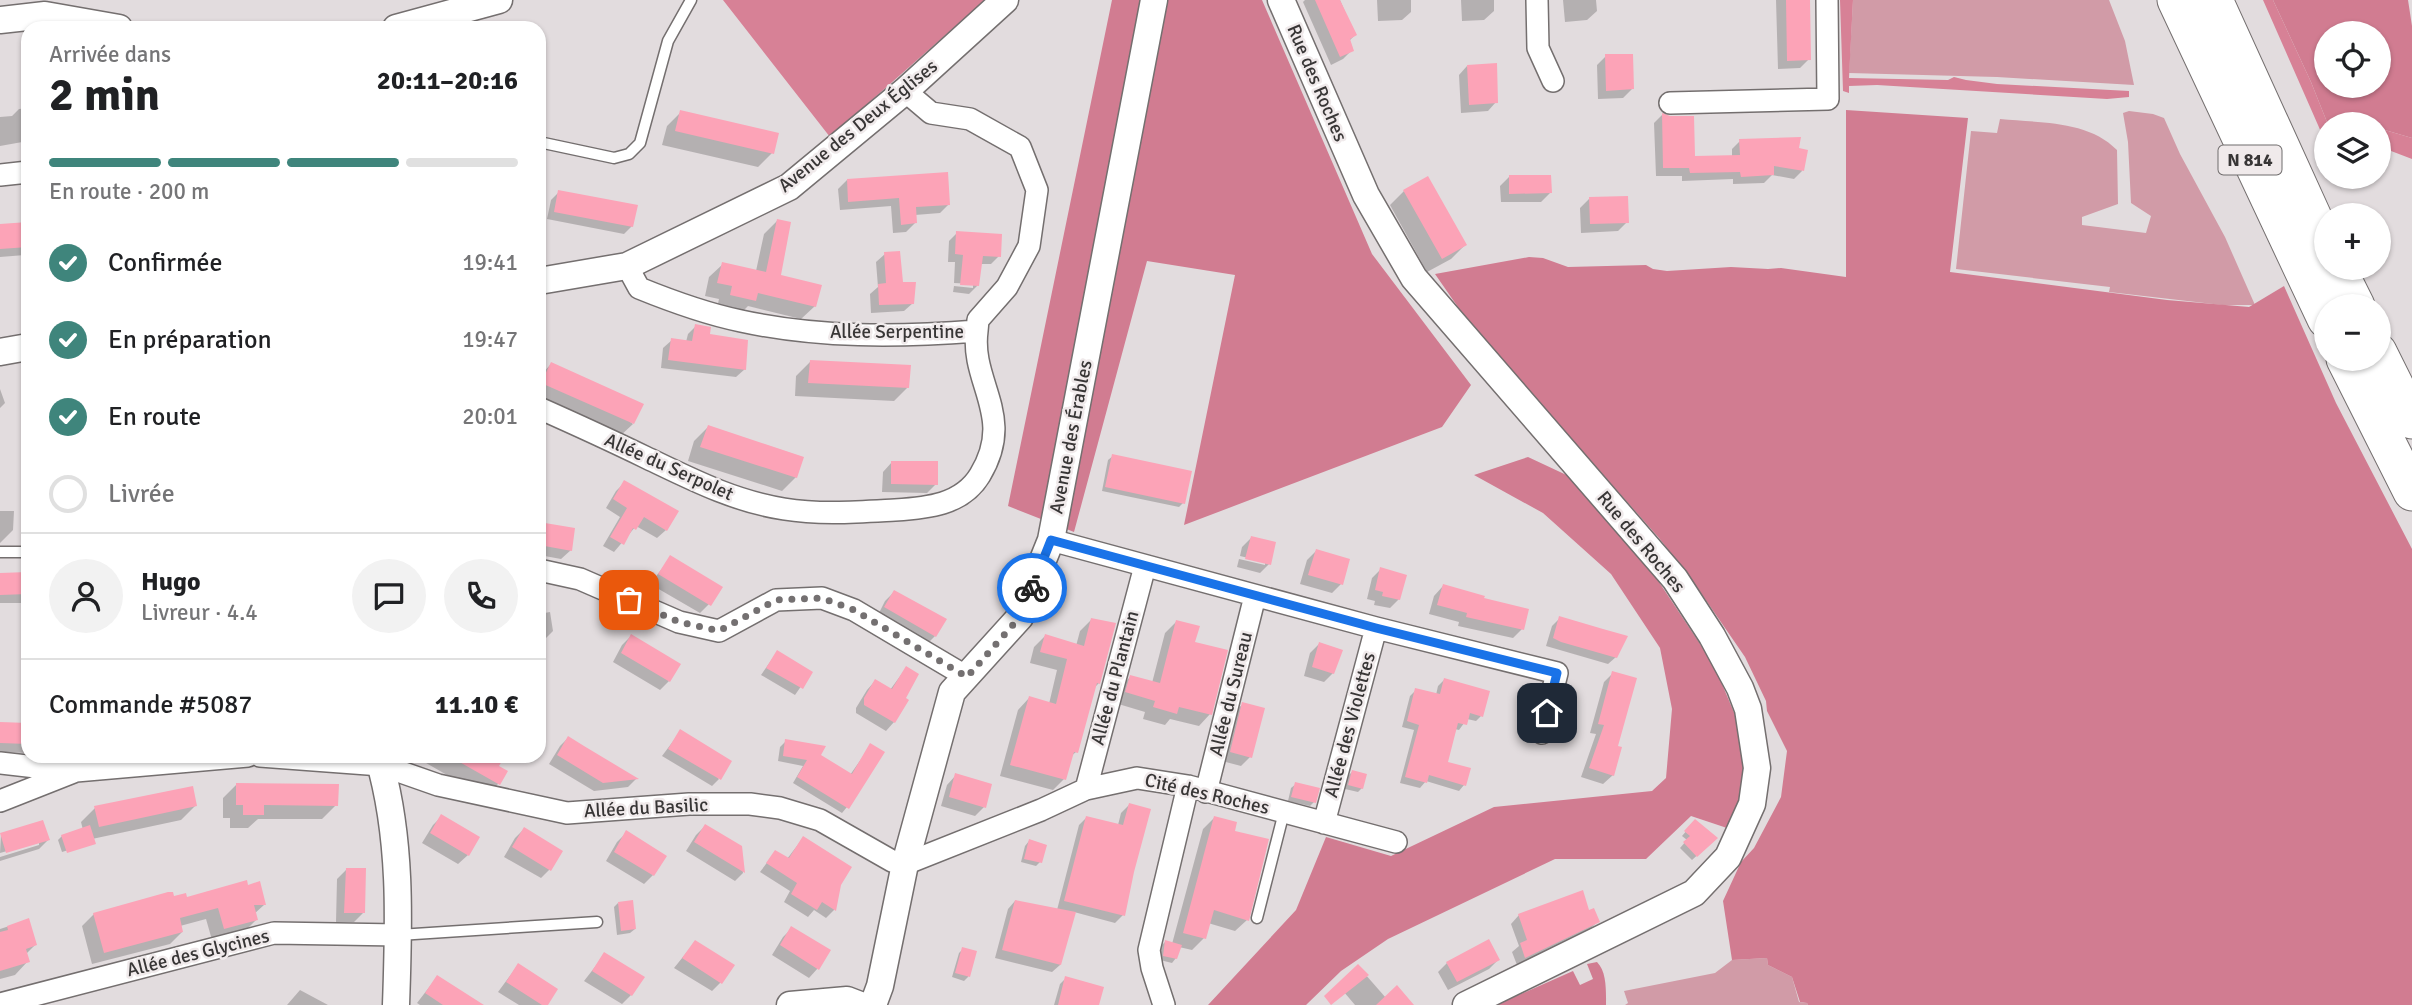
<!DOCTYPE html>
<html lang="fr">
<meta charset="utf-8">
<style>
:root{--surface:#fff;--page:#f2f2f2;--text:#202124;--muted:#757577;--line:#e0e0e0;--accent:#3f857c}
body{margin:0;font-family:Signika,sans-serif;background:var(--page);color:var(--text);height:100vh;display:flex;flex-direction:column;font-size:26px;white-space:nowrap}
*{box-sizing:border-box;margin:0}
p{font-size:23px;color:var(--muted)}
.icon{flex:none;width:38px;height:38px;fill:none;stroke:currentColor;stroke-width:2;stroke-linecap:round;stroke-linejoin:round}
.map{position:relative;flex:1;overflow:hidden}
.drawer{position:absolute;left:21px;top:21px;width:525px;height:742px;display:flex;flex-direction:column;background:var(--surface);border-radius:21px;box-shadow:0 2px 5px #0004}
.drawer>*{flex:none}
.fabs{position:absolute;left:2314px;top:21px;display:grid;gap:14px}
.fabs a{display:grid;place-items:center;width:77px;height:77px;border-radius:50%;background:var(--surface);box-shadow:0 2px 5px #0004;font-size:35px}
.pin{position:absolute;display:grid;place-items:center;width:60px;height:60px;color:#fff;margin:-30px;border-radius:14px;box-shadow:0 4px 10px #0006}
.courier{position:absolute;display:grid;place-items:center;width:70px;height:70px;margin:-35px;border:5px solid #1a73e8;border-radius:50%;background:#fff;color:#222;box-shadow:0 2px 9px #0007}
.headline em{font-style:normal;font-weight:700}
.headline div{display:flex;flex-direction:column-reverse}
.headline{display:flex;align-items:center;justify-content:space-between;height:119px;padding:0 28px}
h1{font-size:46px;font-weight:700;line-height:52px}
.bar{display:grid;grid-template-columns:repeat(4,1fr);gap:10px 7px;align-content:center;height:84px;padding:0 28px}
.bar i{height:9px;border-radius:5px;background:var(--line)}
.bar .on{background:var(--accent)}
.bar p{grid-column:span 4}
.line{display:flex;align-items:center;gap:18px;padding:0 28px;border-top:2px solid var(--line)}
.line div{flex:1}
.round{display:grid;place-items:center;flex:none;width:74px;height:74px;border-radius:37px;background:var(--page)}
ol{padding:0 28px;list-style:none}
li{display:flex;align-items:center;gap:21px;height:77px}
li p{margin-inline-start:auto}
li .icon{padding:7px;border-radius:50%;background:var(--accent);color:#fff;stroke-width:4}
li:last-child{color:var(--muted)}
li i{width:38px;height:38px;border:4px solid var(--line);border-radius:50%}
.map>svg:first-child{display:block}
</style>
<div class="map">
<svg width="2412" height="1005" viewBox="0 0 2412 1005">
<rect width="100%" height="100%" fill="#e2dcde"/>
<path fill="#d19ba7" d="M1853,0H2109L2125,41L2134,85L1997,77L1849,73Z
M2129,111L2153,114L2164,118L2180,154L2225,237L2255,305H2222L2109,292L2110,287L1956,269L1971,131L1997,133L2000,119C2039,123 2088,120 2117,150L2118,204L2082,217V225L2146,233L2151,216L2131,203L2128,142L2123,113Z
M1767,958L1768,965L1792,977L1799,1002L1807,1003L1808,1005H1625L1628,1003L1624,991L1715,973L1732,960Z"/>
<path fill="#d17c91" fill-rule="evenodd" d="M1112,0H1262L1372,254L1471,385L1442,427L1184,525L1235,275L1147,261L1074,532L1008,506Z
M2273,0H2408L2412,26V138L2378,128V124L2358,122H2327L2311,82ZM2326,33H2378V86H2326Z
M1846,110L1968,118L1950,272L2167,300L2249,307L2284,286L2336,403L2412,549V1005H1808L1807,1003L1800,1002L1792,977L1768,965L1767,958L1732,960L1723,901L1741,862L1754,848L1781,797L1787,751L1767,711L1766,701L1745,657L1694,583L1659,538L1498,356L1460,310L1435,274L1529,257L1543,258L1568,267L1646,265L1653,269L1667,271L1731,267L1768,269L1781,268L1846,277Z
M1528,457L1575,479L1657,579L1714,665L1741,729L1748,792L1730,829L1691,816L1646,859H1555L1388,939L1341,971L1306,1005H1208L1296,910L1326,837L1391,856L1494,807L1652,791L1666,778L1672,709L1660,648L1611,574L1543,513L1474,475Z
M1597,962C1607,972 1606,991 1606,1005H1496L1573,971L1580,985L1593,979L1587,964Z"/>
<path fill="#d78196" d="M723,0H985L830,137Z
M1840,0H1853L1849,78L1948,80L1954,77L1966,80L1997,84L2129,91V97L2107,99L1877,85L1849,86V93L1843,91Z
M2263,0H2273L2311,82L2327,122H2358L2371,124H2326L2325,141Z
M2378,128L2412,138V159L2378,146Z"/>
<path fill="#0003" d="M1305,0H1340L1355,35L1349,41L1352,50L1343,59L1331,65L1303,2Z
M1377,0H1411V12L1402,20L1378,21Z
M1461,0H1494V11L1484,20L1462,21Z
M1563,0H1596L1597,11L1587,20L1565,22Z
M1776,0H1808L1809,59L1800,68L1778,69Z
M1606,56L1632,89L1623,98L1598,99L1597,65Z
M1467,66L1496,102L1488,111L1461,113L1459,75Z
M28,108V141L0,146V117L12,116L19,109Z
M681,112L772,153L758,167L662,145L667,126Z
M1662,115L1693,158L1732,157V149L1740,141L1797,150L1802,171L1794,179L1772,175L1764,183L1733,184V179L1682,181V176H1656L1654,123Z
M1509,177L1550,193L1541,202H1501L1500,186Z
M847,180L949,204L940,213L915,215V223L906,232L893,233L891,206L840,210L838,189Z
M1404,191L1465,245L1451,259L1427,272L1390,205Z
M559,192L632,226L624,234L547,219L551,200Z
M1589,199L1627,222L1618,231L1581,233L1580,208Z
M777,221L779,277L815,306L801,319L748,306L741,313L717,308L719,299L705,296L709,277L723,264L756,271L764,234Z
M28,223V252L25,255L0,257V226Z
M957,233L999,256L991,264H980L977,286L969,294L953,292L954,286L973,288V284L954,283L955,262H948L949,241Z
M885,254L913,303L904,311L871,313L870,294L878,287L876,262Z
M28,295V320L25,298Z
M696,326L745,369L736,377L661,368L663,348L672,340L686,342L688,334Z
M810,362L908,387L894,401L795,396L796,376Z
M551,364L633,424L619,437L539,402V377Z
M0,389L5,403L0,408Z
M708,427L796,477L782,491L688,461L694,441Z
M1113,456L1183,503L1179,507L1102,491L1108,460Z
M892,462L936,484L927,493L882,492L883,472Z
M625,482L666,530L657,538L636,526L614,552L603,546L620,517L606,508L616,491Z
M0,511H14L13,530L0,543Z
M539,534L571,550L561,559L539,555Z
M1251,538L1269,564L1260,573L1237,567L1239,559L1265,565V562L1240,556L1242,547Z
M1316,551L1341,584L1332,593L1300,584L1307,560Z
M671,557L709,604L700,613L650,584Z
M1381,569L1399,599L1390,608L1374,605L1375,601L1367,599L1372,578Z
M28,574V603H0V575Z
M1443,586L1522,629L1513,638L1458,626L1459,622L1429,614L1434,596Z
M894,592L944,620L935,636L926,645L877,617L885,601Z
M550,612L553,631L539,645V614Z
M1560,618L1616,657L1608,664L1546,646L1552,626Z
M1091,620L1099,683L1093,689L1076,752L1070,757L1064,779L1053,790L1000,776L1018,710L1029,698L1049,704L1057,670L1030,663L1034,647L1045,636L1076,646L1080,631Z
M1176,622L1193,644L1210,714L1199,726L1170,719L1165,725L1143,719L1145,712L1115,703L1119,689L1130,677L1152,683L1165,633Z
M631,636L678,664L669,681L660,690L613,662L622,645Z
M1319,644L1333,673L1324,682L1304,676L1310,653Z
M777,652L811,672L795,695L761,675Z
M906,668L904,699L894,722L886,731L856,713V708L867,690L875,681L890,690Z
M1613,673L1616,748L1613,775L1603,784L1581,777L1596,734L1590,733L1604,682Z
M1444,680L1481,716L1476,721L1467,719L1459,730L1455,729L1446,763L1464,785L1459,791L1426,781L1420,788L1400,783L1414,730L1402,727L1410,696L1416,690L1436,695L1438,686Z
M1243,704L1250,757L1241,766L1222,761L1233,713Z
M0,723L28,724V753L0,752Z
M680,732L719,779L712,786L662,756Z
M568,738L636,779L628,787L594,791L549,764L560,746Z
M786,741L819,756L850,775L871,745L847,807L842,813L793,783L803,766L778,761L780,747Z
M414,756H490L497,767L498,784L485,797Z
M1352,772L1362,788L1358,792L1345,789L1348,776Z
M956,775L984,807L975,816L941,806L947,785Z
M237,784L336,805L322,819H258L248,828H230V818H223V798Z
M1296,784L1314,802L1310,806L1288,801L1291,788Z
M1129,805L1123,915L1115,923L1074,912L1060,965L1052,972L995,958L1008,909L1015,901L1057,910L1079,825L1086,818L1118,825L1121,813Z
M195,806L181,820L92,839L94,843L91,845V843L62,852L58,840L62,836L83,830L81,822L95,808Z
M442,816L468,855L458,864L422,843L433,825Z
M1215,817L1232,832L1247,920L1235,931L1208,923L1204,938L1192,950L1179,947L1176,958L1172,963L1160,960L1161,946L1165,942L1172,944L1203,829Z
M1695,821L1715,839L1692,860L1680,848L1687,840L1682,836Z
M705,826L740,847L743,873L735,881L686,851L696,835Z
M524,829L550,869L541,878L504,857L515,838Z
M626,833L653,875L644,884L606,861L617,842Z
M1,834L48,840L39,849L0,861V857L39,845V842L0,853Z
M803,838L839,884L834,910L826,918L814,910L808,917L784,902L790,891L760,872L775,852L787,859Z
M1029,841L1040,862L1036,866L1021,862L1025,846Z
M346,870L363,913L354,922H336L337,879Z
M185,899L264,905L254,914L256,920L244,932L212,940L206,919L180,926L182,932L170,944L92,964L82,926L94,914Z
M618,903L635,929L630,933L617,935L614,907Z
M1588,912L1598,921L1589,930L1517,965L1512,952L1519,946L1511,924L1519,915Z
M28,920L35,945L26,954L28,961L15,975L0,979V929Z
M792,928L818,968L809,978L772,955L783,937Z
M695,942L721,982L712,991L674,968Z
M963,949L975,952L968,977L964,981L952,977L959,953Z
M605,954L631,995L622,1004L584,981Z
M1498,960L1489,969L1448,990L1438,972L1447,963Z
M518,965L545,1005H519L498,992Z
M1358,966L1386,998L1408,1005H1355L1338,985Z
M437,977L470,1005H420L417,1003Z
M1066,978L1098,1005H1054L1060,984Z
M300,990L328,1005H287Z"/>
<path fill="#fca3b7" d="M1315,0H1340L1357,35L1350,39L1354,51L1340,57Z
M1786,0H1810L1811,60L1787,61Z
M1605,54H1633L1634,89L1606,91Z
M1497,63L1498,103L1469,105L1467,65Z
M680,110L779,133L774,154L675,131Z
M1662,113L1670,116H1694L1695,156L1740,155L1739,139L1801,137L1799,148L1808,150L1804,171L1774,166V175L1741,177L1740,172L1690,173L1689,168H1663Z
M948,172L950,205L916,207L917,223L901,225L899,198L848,202L847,179Z
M1509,175H1551L1552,193L1509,194Z
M1428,176L1467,245L1442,259L1403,190Z
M558,190L638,205L633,227L554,212Z
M1628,196L1629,223L1590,224L1589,197Z
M777,219L791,222L781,275L822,285L816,307L758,293L756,301L730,295L732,286L717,283L722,262L766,272Z
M28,222V247L0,249V224Z
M956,231L1002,234L1001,257L983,256L979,286L960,285L963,255L955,254Z
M900,251L903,282H916L914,304L879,305L878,284L886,283L884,252Z
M695,324L711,327L710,334L748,340L746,370L668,360L671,338L692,341Z
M810,360L911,365L909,388L808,383Z
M551,362L644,404L634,424L541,383Z
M708,425L804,457L797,478L700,447Z
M1112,454L1192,471L1185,504L1105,487Z
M891,461H938V485L891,484Z
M624,480L679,511L667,531L644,517L636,530L633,528L624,545L610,537L627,508L613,499Z
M539,522L575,528L572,551L539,545Z
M1251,536L1276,542L1271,565L1245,559Z
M1316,549L1350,559L1343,585L1308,575Z
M670,555L723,587L711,606L658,574Z
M1380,567L1407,575L1400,600L1382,596L1383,592L1375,590Z
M28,572V594L0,595V573Z
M1443,584L1485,596L1484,598L1529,609L1524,630L1466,617L1467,613L1437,605Z
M894,590L947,619L936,637L884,607Z
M1559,616L1603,629L1628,636L1617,658L1561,642L1553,638Z
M1091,618L1116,623L1100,684L1097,683L1078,753L1074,752L1066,780L1010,765L1029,696L1056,704L1067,659L1040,652L1045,634L1084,646Z
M1176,620L1200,626L1195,642L1228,650L1212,715L1179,707L1177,714L1153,707L1155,701L1125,692L1130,675L1160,683Z
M631,634L681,664L670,682L621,653Z
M1319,642L1343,650L1334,674L1312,667Z
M777,650L813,672L803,689L766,668Z
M906,666L919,674L906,698L909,700L895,723L864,705V698L875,679L892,689Z
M1612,671L1637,678L1618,746L1622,747L1614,776L1589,768L1604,725L1598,724Z
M1444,678L1490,691L1483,717L1470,713L1467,725L1458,723L1448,762L1471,768L1466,786L1429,775L1427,783L1405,777L1419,725L1407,721L1415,688L1440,694Z
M1242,702L1265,708L1252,758L1230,752Z
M0,722L28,723V744L0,743Z
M680,729L732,761L721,780L668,749Z
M568,736L584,746L639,779L603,783L557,755Z
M785,739L826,746L821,755L852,774L870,743L885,752L849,809L797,777L807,760L783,756Z
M449,756H493L502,761L499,766L508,771L500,785Z
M1352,770L1367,774L1363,789L1348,785Z
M955,773L992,784L986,808L949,797Z
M1295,782L1320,788L1316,803L1291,797Z
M236,783L339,784L338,806L264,805V815H243V805H236Z
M193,786L197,806L99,827L94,806Z
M1129,803L1151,809L1134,872L1125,916L1064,901L1086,816L1123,825Z
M441,814L480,837L469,856L430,833Z
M1214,816L1237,822L1235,831L1269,839L1249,921L1214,910L1206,939L1183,933Z
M1695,819L1718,838L1697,857L1683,842L1690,836L1684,831Z
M43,820L50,840L6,853L0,833Z
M705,824L742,846L745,873L694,842Z
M90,825L96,844L67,853L61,835Z
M524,827L563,851L551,871L512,847Z
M626,830L667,856L654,876L614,852Z
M803,836L852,867L841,885L836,911L822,902L817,910L791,894L797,883L766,863L775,850L789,858Z
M1029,839L1047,845L1042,863L1024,859Z
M346,868H366L365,913H344Z
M247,880L248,885L260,881L266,905H254L258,920L224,929L218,908L180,918L183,932L104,953L93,913L168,892H173L174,896L186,893L187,897Z
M1583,890L1589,910L1594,908L1600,922L1525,958L1520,943L1527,940L1518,914Z
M633,900L636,929L621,931L618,902Z
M1015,900L1076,912L1061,965L1002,950Z
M29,918L37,945L26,949L30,962L0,971V932L8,930L7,926Z
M791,926L831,950L819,970L780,945Z
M1489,939L1500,960L1457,982L1446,962Z
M695,940L735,965L722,984L682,958Z
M1165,940L1182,945L1177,959L1163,956Z
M962,947L977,951L970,977L955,973Z
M604,952L645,977L632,996L592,971Z
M518,963L558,989L548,1005H542L506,982Z
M1358,964L1369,975L1331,1005L1324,996Z
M437,975L484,1005H443L425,993Z
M1065,976L1104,987L1099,1005H1058Z
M1397,985L1414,1005H1376Z"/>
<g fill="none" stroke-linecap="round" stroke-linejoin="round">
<g stroke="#746f6f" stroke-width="13">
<path id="service" d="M539,142L614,158L629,154L640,143L668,41L691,0
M0,552H28
M1257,918L1284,812
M399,935L597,922"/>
</g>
<g stroke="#746f6f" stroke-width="24">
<path id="minor" d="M1537,0L1538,48L1553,81
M1670,103L1828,99L1827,0
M0,175L28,172
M627,266L639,288C671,301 707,314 741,321C818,338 899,337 977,331L978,320L1007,287L1029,246L1037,190L1020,147L970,119L931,113L905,91
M539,408C575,424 610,440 645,457C691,479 733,501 784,509C820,515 859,512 895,510C927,508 962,505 980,475C1016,416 970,383 977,331
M1051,540L1376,628L1557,673L1542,733
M539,570L580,579L679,622L719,631L776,600L822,598L854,610L967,677
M260,756L381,765L438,785L567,813L689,804H750L780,808L820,820L892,861L905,864L1041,810L1086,789L1137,778L1188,786L1396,842
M0,763L71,771
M1086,789L1145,566
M1206,792L1255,596
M0,801L76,771L248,756
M1324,823L1376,628
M0,1004L274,933L399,935
M1164,1005L1152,968L1149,950L1188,786"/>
</g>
<g stroke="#746f6f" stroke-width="29">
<path id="tertiary" d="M1281,0L1366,195L1414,278L1675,579L1712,636L1740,688L1748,709L1757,768L1752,804L1728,857L1694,893L1466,1005
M0,20L45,15L119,28
M396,28L499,0
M539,281L627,266L789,187L905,91L1005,0
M0,352L28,347
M378,756C402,836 399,922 396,1005
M790,1005L847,1000L860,1005
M873,1005L880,986L905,864L952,692L1020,617L1051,540L1154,0"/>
</g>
<g stroke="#746f6f" stroke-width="39">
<path id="trunk" d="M2176,0L2326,319
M2214,0L2326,246
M2337,268L2356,306
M2378,352L2412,420
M2345,359L2412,492"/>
</g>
<use href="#service" stroke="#fff" stroke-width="10"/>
<use href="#minor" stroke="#fff" stroke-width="21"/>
<use href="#tertiary" stroke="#fff" stroke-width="26"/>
<use href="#trunk" stroke="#fff" stroke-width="37"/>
</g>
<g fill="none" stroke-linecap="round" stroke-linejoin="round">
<path stroke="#747071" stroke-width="7" stroke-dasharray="0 12.6" d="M629,600L679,622L719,631L776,600L822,598L854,610L967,677L1020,617L1032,588"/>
<path stroke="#1a73e8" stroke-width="9" d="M1032,588L1051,540L1376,628L1557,673L1547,713"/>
</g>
<g text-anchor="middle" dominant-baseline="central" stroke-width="5" stroke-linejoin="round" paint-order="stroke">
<rect fill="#f0eaeb" stroke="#6f6c6c" stroke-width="2" x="2218.5" y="145.5" width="63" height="29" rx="5"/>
<g font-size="18" font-weight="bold" fill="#383636">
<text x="2250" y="160">N 814</text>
</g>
<g font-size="19" fill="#383636" stroke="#f0eaeb">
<text transform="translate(1317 83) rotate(67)">Rue des Roches</text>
<text transform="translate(858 126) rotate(-39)">Avenue des Deux Églises</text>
<text x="897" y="332">Allée Serpentine</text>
<text transform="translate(1071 437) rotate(-79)">Avenue des Érables</text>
<text transform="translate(669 467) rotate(24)">Allée du Serpolet</text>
<text transform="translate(1641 542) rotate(50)">Rue des Roches</text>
<text transform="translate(1115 678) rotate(-75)">Allée du Plantain</text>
<text transform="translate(1231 694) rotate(-76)">Allée du Sureau</text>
<text transform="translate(1350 725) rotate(-75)">Allée des Violettes</text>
<text transform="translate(1207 794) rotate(13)">Cité des Roches</text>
<text transform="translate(646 808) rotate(-3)">Allée du Basilic</text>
<text transform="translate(198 953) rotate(-14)">Allée des Glycines</text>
</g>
</g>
</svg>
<div class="fabs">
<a><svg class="icon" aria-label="locate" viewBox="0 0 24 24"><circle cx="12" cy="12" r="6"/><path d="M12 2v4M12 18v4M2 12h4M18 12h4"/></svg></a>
<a><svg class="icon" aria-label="layers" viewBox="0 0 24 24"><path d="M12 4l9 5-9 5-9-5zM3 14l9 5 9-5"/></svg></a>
<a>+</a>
<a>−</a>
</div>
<div class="pin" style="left:629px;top:600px;background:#ea580c"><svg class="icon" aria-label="bag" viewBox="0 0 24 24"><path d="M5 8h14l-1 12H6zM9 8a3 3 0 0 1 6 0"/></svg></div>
<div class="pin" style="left:1547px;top:713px;background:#1f2937"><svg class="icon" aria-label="home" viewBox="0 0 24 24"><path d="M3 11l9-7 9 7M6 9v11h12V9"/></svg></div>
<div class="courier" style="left:1032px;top:588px"><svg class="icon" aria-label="bike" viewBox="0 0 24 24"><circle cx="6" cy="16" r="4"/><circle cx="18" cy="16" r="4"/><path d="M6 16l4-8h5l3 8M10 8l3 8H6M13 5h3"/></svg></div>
<section class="drawer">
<div class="headline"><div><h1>2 min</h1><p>Arrivée dans</p></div><em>20:11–20:16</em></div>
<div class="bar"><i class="on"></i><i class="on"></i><i class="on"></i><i></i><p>En route · 200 m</p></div>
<ol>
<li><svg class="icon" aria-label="check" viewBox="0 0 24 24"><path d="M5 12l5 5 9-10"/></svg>Confirmée<p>19:41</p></li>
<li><svg class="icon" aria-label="check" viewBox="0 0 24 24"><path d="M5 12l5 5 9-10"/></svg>En préparation<p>19:47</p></li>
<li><svg class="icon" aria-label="check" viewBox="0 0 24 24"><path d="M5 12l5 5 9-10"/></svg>En route<p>20:01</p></li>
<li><i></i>Livrée</li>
</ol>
<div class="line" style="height:126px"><a class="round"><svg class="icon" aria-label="person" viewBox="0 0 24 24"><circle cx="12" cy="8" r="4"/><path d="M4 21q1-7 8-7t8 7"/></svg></a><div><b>Hugo</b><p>Livreur · 4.4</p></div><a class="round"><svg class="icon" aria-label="chat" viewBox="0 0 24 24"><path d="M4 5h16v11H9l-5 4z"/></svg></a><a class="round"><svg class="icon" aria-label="phone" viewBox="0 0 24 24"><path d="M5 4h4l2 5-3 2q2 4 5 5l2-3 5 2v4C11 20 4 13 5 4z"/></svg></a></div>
<div class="line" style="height:91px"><div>Commande #5087</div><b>11.10 €</b></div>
</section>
</div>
